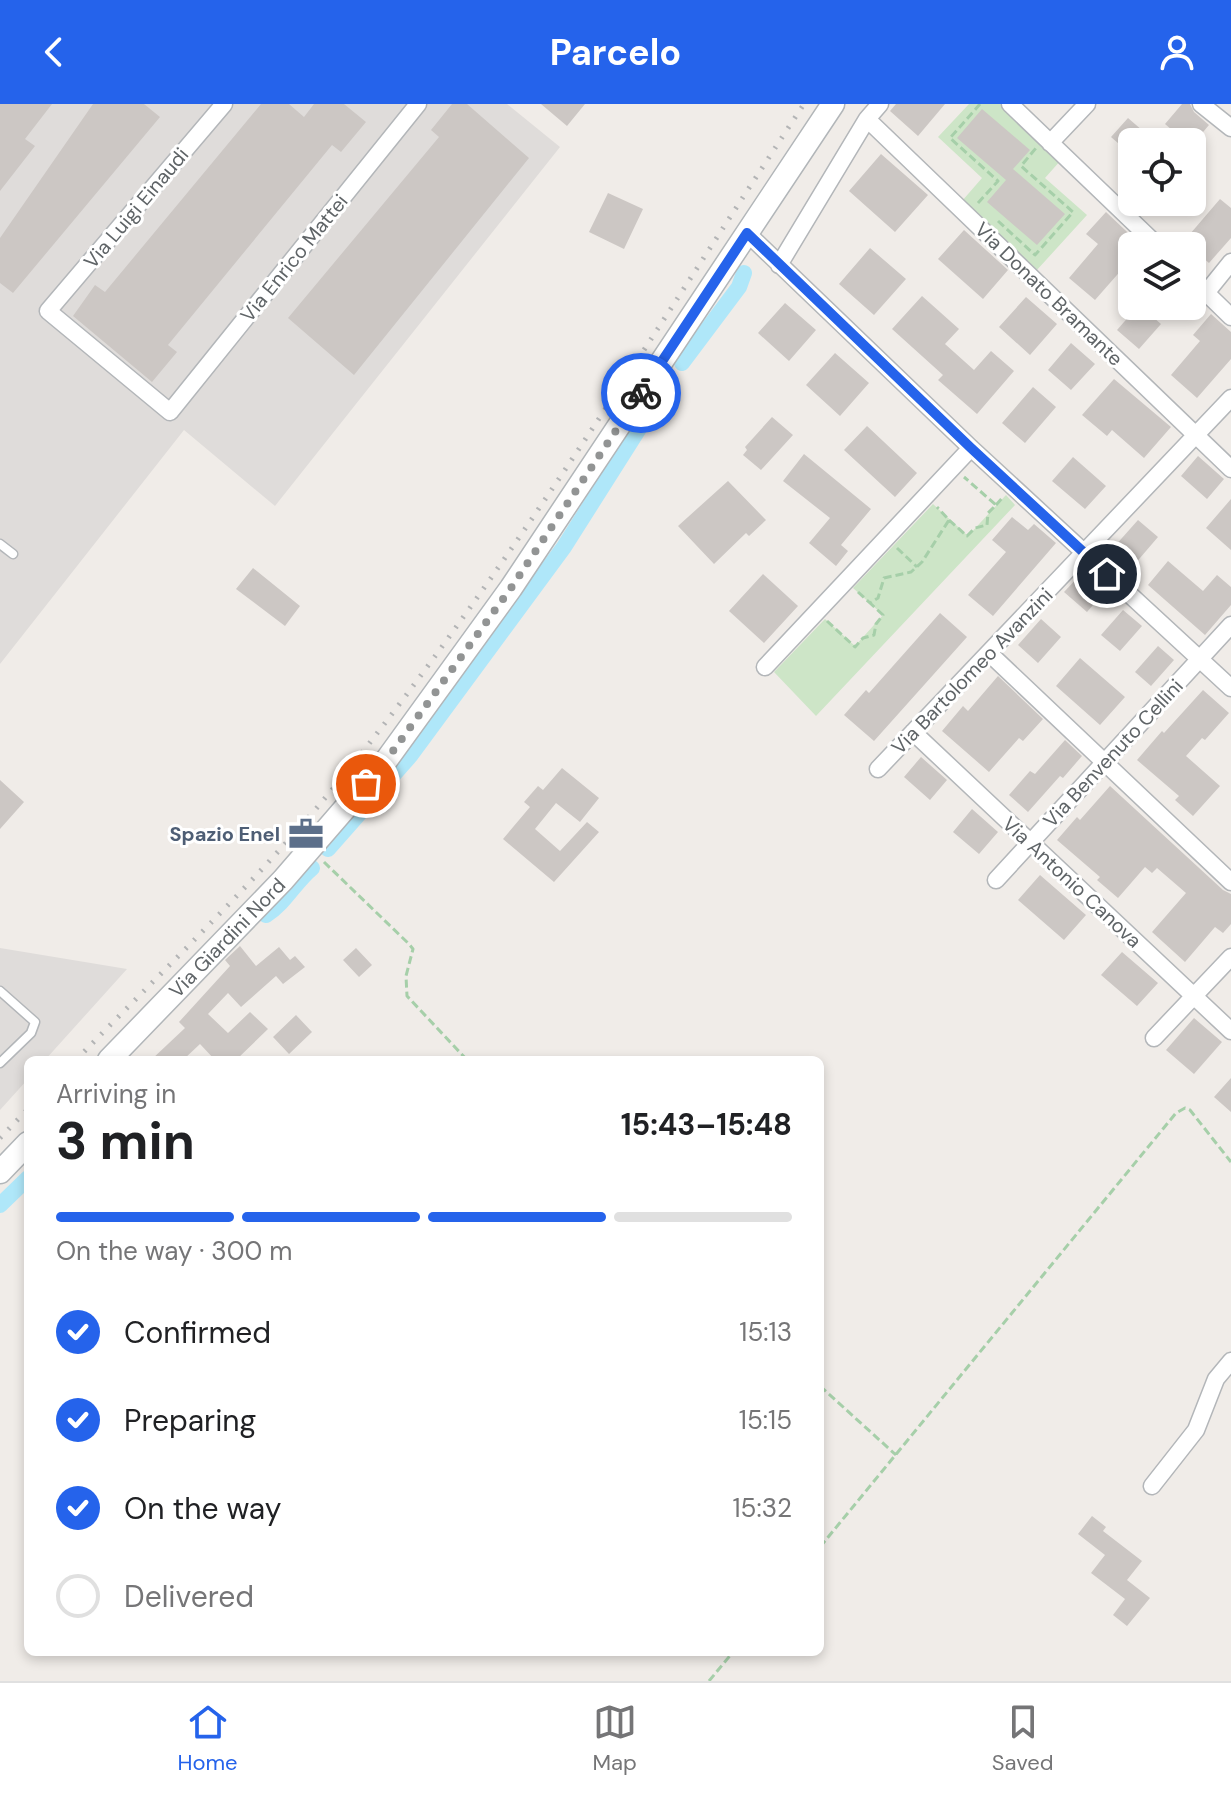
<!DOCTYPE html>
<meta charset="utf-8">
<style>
:root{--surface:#fff;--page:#f6f6f6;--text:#202124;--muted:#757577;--line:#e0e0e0;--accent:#2563eb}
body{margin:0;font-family:"DM Sans",sans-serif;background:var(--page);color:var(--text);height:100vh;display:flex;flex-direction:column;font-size:30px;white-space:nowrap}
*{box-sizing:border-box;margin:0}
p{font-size:26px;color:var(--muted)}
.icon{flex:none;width:44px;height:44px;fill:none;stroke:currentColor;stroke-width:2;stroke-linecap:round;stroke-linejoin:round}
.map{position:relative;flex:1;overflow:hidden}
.sheet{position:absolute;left:24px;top:952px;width:800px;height:600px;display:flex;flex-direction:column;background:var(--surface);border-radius:12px;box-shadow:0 4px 12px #0003}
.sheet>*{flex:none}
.tools{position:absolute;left:1118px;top:24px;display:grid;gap:16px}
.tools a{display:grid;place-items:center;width:88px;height:88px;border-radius:12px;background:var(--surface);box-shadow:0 4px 12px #0003;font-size:40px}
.pin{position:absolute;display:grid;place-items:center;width:68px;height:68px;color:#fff;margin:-34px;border:4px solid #fff;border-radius:50%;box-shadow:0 2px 8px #0007}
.courier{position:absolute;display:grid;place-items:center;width:80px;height:80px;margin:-40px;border:6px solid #2563eb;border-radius:50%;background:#fff;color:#222;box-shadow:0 2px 10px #0007}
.overview em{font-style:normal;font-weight:700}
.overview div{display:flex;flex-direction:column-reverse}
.overview{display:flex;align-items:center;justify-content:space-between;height:136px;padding:0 32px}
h1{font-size:52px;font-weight:700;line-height:60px}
.bar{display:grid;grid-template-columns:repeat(4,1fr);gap:12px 8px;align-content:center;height:96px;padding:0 32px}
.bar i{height:10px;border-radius:6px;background:var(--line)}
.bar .current{background:var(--accent)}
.bar p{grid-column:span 4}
ol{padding:0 32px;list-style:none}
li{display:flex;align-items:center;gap:24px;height:88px}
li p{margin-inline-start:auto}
li .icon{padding:8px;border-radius:50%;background:var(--accent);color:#fff;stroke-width:4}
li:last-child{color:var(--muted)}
li i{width:44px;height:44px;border:4px solid var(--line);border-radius:50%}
header{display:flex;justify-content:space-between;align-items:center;height:104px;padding:0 32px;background:var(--accent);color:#fff;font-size:36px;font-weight:700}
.menu{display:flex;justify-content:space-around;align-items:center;height:112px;border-top:2px solid var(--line);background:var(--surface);font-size:22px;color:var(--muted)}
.menu a{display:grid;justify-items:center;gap:4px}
.menu .current{color:var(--accent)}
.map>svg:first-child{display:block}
</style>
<header><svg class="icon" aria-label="back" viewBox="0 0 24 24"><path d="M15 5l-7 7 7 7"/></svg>Parcelo<svg class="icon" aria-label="person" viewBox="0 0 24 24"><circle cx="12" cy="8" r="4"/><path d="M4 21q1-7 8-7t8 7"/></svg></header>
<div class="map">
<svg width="1231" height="1577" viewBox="0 0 1231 1577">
<rect width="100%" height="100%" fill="#f0ece8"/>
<path fill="#dfdcda" d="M0,0H507L560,43L275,402L184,326L0,560Z
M0,844L127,865L45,956H28V975L0,1006Z"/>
<path fill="#cde5c7" d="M969,0H1000L1061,56L1045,74L1087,111L1036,167L962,97L982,74L938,33Z
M1006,391L1015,401L816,612L774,568L825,515L855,542L883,511L853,484L933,400L968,432Z"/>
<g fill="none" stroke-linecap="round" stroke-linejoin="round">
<path stroke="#afe7f9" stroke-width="16" d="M682,259L739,183L744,169
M328,745L410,652L564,443L666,282
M266,811C286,798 294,779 312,764
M0,1101L28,1074"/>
</g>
<path fill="#ccc7c4" d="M0,0H52L25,35L35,42L0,87Z
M93,0H144L160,13L13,189L0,179V134Z
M261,0H289L304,13L314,0H344L366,18L341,48L332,41L168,241L177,248L152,278L73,212L95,181L105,188Z
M452,0H467L529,54L354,271L288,214L439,33L431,26Z
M541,0H585L567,22Z
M896,0H945L918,32L890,7Z
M1182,0H1190L1194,8L1209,21L1192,41V38H1186L1165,20Z
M982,5L1030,46L1013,65L1065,110L1037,141L987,98L1006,76L957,34Z
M1128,14L1143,27L1126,46L1111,33Z
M881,50L928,91L895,128L849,87Z
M608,89L643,105L624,145L589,128Z
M1220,95L1231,104V134L1209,159L1184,137Z
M1106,108L1142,142H1132V170L1124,163L1095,196L1069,174L1098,140L1086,130Z
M964,126L1008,166L983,195L938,155Z
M870,144L906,175L874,211L839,180Z
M922,192L959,225L945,240L974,266L991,247L1014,267L977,310L938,276L943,271L892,225Z
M1026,193L1057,220L1030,251L999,223Z
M785,199L816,226L789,257L758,229Z
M1138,202H1162L1153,213L1161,220L1139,245L1117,226Z
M1211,210L1231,228V255L1197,294L1171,271L1200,237L1193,231Z
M1071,239L1095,260L1071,286L1048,266Z
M835,249L869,279L840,312L806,281Z
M1114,275L1171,323L1144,354L1112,326L1107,332L1082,311Z
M1033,283L1056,303L1025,339L1002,319Z
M772,313L793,331L761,366L743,351L747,346L745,343Z
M867,322L917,369L895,393L844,346Z
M804,350L871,405L841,441L848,447L836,462L809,439L830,414L783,377Z
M1198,352L1224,375L1207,395L1181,372Z
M1073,353L1106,382L1085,405L1052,377Z
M728,377L766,416L749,432L746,429L714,460L678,422Z
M1231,395V446L1206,424Z
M1012,413L1028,426L1034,420L1056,439L993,512L968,491L1006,448L992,436Z
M1138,416L1158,433L1134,461L1114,443Z
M1168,457L1203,487L1217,471L1231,483V501L1205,531L1148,481Z
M253,464L300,502L285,522L236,485Z
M1083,468L1105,487L1087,508L1064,488Z
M763,470L798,502L764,539L729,507Z
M1123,506L1142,522L1120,547L1101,531Z
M940,509L967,533L874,637L844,611L866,586L869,589Z
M1041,515L1061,533L1038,559L1018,541Z
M1158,542L1174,556L1151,582L1135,568Z
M1080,554L1125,593L1100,621L1056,582Z
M998,572L1043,615L1023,637L1019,634L989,668L942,627L963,602L968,607Z
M1203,586L1229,609L1205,636L1202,634L1186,652L1220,682L1193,712L1175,696L1179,692L1137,656L1162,627L1164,629Z
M1065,636L1082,652L1063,674L1060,672L1028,708L1009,691L1030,667L1035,670Z
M921,653L947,676L930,696L904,673Z
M562,664L599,694L580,718L556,699L535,725L560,747L587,718L599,728L554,778L503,735L530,703L524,698L538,682L543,686Z
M0,676L24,698L0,725Z
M1110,682L1223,786L1231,790V820L1223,829L1215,823L1185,858L1152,828L1186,789L1157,764L1152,769L1145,763L1118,794L1097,776L1100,773L1057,736L1077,713L1080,716Z
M972,705L998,728L979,750L953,728Z
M1040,771L1086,811L1064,836L1018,796Z
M240,842L256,862L279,843L290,856L295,852L305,863L283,880L276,872L241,903L228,889L208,910L228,929L250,908L268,925L236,956H215L200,940L183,956H151L185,924L179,918L230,862L225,856Z
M356,844L372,861L359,873L343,856Z
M1122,848L1158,879L1137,902L1101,871Z
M296,911L312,928L289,950L273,933Z
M1194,914L1222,938L1194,970L1166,946Z
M1231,974V1008L1214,993Z
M1092,1412L1106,1423L1103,1427L1142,1457L1127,1476L1150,1494L1127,1522L1113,1511L1125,1495L1091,1469L1105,1451L1078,1430Z"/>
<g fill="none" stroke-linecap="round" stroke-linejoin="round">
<g stroke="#b3b6b9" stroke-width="11">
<path id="lane" d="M0,440L13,450
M0,887L35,918L31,929L0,959"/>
</g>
<g stroke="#b3b6b9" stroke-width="19">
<path id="street" d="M224,0L48,207L170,308L418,0
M1010,0L1158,142
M1201,0L1231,24
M867,15L1231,365
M1050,39L1087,0
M747,129L971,344L1231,584
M779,161L867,15L880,0
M1192,175L1231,213
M1206,189L1231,158
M989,549L1231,778
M765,563L971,344
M913,628L1231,927
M878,665L1231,294
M996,776L1231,521
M1154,934L1231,853
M1152,1382L1196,1326L1216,1275L1231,1257"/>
</g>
<g stroke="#b2b6b9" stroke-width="25">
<g id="secondary">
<path id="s1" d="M109,956L283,776L385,658L511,484L833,0"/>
<path d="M0,1068L28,1039"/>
</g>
</g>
<path stroke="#a6cfa9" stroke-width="3" stroke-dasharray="8 4" stroke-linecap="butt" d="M978,99L998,77L950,34L980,0
M998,117L1035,151L1073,108L1021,62L1036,44
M996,401L1004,392
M949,416L967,432L975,424L987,421L988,409L996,401L964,373
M897,444L917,463
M858,488L870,499
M827,517L855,543L863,534L874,531L876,520L883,511L870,499L878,494L884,474L911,468L922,458L949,416L937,403
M324,758L409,840L413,845L406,872L407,892L467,956
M820,1282L896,1351
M820,1443L1176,1009L1185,1004L1190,1006L1231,1058
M709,1577L733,1548"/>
<use href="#lane" stroke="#fff" stroke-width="8"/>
<use href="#street" stroke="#fff" stroke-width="16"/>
<use href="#secondary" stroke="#fff" stroke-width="22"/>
<path stroke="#b3b4b5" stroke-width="5" stroke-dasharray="2 10" stroke-linecap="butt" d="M76,956C175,854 281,754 368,641C527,437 662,215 804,0
M0,1034L28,1005"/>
</g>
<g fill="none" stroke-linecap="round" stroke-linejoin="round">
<path stroke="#929494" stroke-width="8" stroke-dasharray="0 14.4" d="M366,680L385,658L511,484L641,289"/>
<path stroke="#2563eb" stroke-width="10" d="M641,289L747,129L971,344L1107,470"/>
</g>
<defs>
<g id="office-bare" transform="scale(2.76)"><path d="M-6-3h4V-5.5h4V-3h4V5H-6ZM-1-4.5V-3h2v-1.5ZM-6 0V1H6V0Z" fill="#5c6f8a" stroke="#fff" stroke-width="2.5" paint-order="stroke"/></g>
</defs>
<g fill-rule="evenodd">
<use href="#office-bare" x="306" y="730"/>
</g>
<g text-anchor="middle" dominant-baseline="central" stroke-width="6" stroke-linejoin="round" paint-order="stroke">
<g font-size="20" fill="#5f6467" stroke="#fff">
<text transform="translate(136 104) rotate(-50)">Via Luigi Einaudi</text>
<text transform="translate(294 154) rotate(-51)">Via Enrico Mattei</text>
<text transform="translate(1049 190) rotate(44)">Via Donato Bramante</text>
<text transform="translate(972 567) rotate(-46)">Via Bartolomeo Avanzini</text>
<text transform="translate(1113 649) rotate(-47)">Via Benvenuto Cellini</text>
<text transform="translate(1072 778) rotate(43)">Via Antonio Canova</text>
<text stroke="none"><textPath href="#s1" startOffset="170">Via Giardini Nord</textPath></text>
</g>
<g font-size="20" font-weight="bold" fill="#4e5e75" stroke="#fff" text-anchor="end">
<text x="280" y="730">Spazio Enel</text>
</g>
</g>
</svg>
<div class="tools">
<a><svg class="icon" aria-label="locate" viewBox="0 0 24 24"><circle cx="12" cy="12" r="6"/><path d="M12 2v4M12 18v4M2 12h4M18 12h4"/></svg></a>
<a><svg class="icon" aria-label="layers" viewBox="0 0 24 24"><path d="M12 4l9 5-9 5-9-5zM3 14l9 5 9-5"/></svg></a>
</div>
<div class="pin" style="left:366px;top:680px;background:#ea580c"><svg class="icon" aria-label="bag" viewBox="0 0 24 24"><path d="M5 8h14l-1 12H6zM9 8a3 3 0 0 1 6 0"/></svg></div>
<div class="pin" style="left:1107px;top:470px;background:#1f2937"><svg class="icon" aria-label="home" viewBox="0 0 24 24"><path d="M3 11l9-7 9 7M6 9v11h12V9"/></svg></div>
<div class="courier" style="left:641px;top:289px"><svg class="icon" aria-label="bike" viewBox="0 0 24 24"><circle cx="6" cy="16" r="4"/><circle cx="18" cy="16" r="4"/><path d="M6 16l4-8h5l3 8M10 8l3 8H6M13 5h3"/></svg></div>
<section class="sheet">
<div class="overview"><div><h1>3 min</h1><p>Arriving in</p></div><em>15:43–15:48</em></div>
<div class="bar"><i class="current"></i><i class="current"></i><i class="current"></i><i></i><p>On the way · 300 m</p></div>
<ol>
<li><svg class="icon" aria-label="check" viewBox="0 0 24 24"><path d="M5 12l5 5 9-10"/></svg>Confirmed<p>15:13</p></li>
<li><svg class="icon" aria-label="check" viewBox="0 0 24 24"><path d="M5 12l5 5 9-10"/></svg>Preparing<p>15:15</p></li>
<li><svg class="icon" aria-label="check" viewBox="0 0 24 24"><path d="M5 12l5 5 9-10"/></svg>On the way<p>15:32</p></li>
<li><i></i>Delivered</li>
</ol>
</section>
</div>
<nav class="menu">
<a class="current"><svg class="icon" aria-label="home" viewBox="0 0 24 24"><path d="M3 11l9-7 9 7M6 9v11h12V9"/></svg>Home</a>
<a><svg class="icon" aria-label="map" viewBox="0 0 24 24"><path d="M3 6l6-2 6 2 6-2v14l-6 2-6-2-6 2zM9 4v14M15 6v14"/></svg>Map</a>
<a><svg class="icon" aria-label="saved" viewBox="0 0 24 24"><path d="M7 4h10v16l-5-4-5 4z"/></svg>Saved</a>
</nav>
